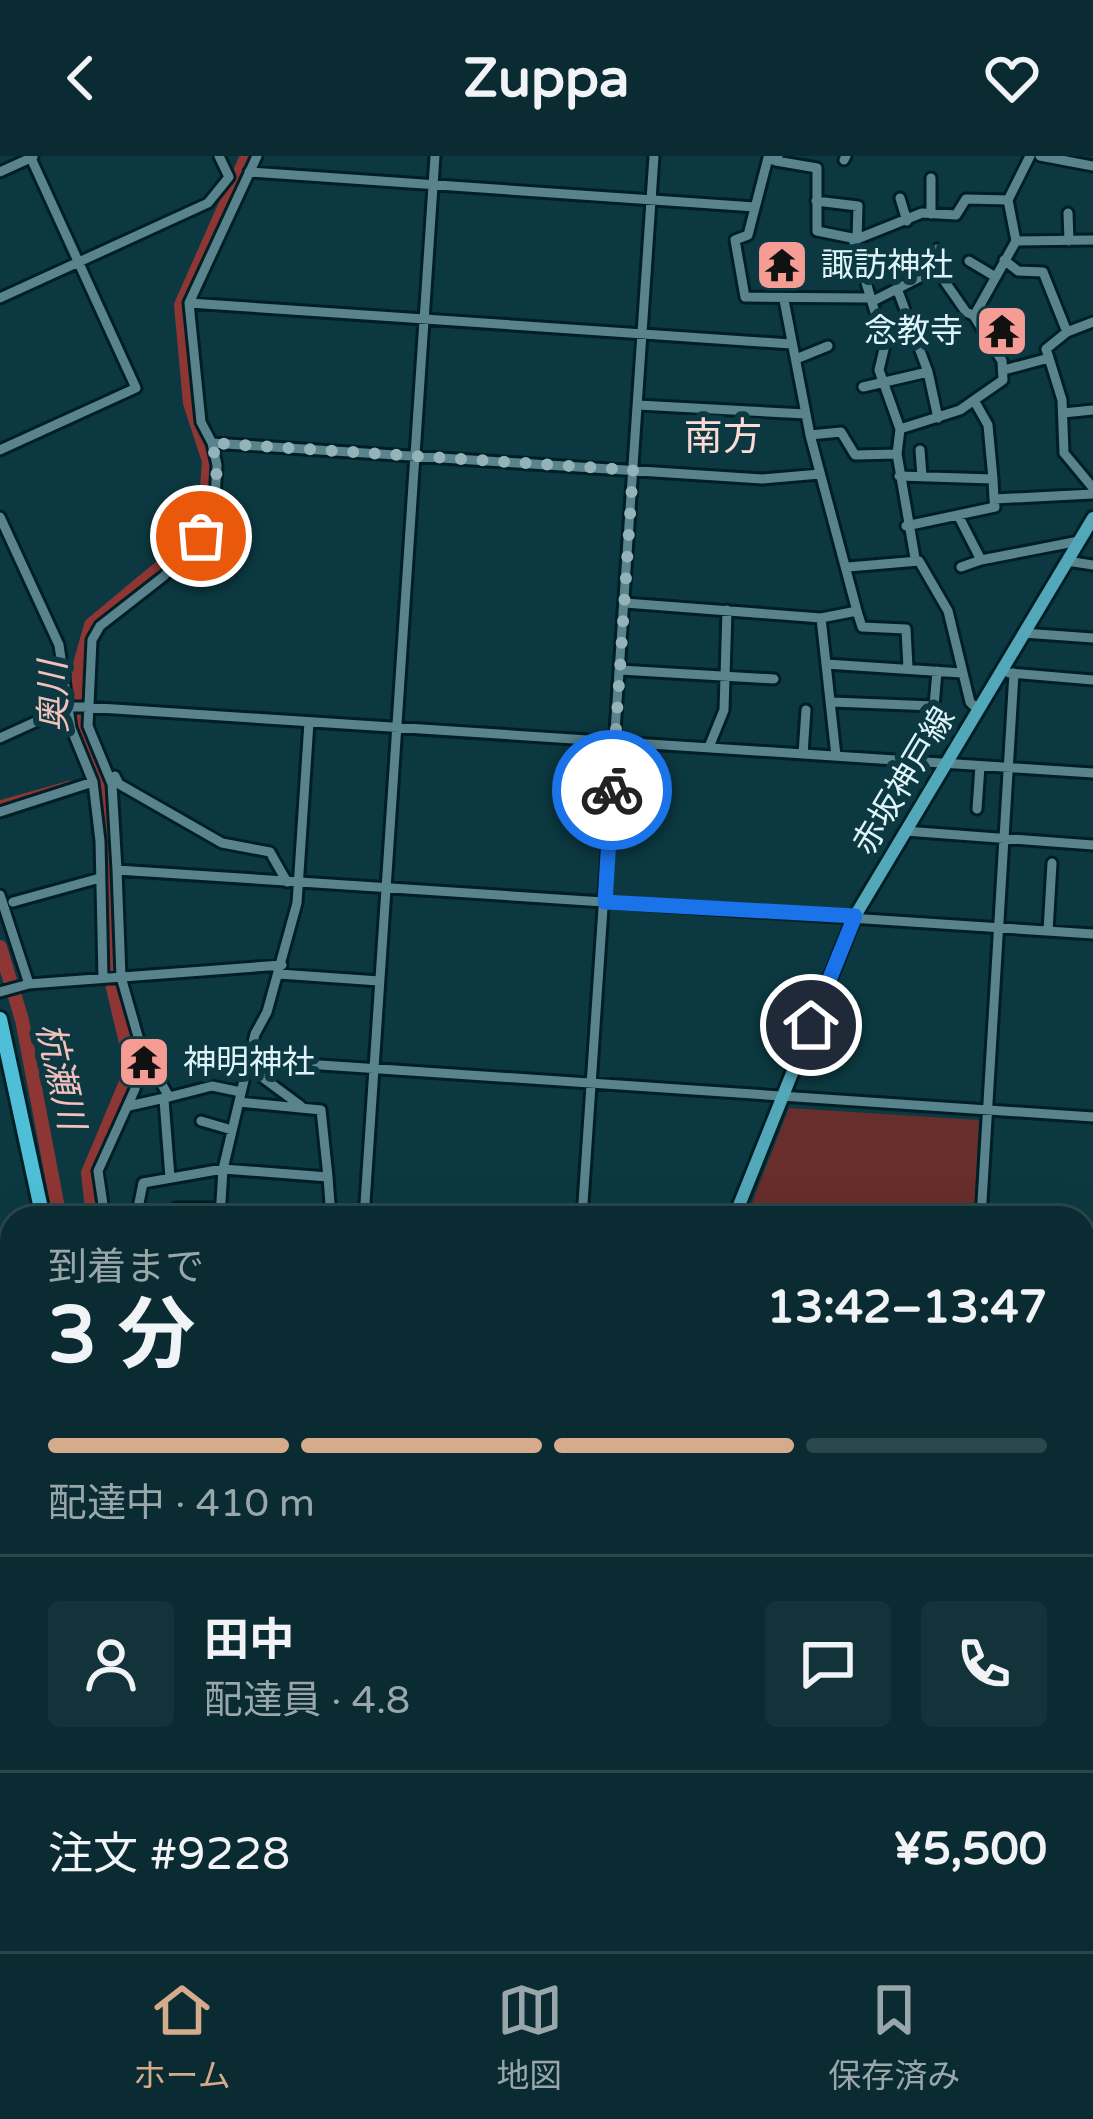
<!DOCTYPE html>
<html lang="ja">
<meta charset="utf-8">
<style>
:root{--surface:#092b31;--page:#123339;--text:#f1f3f6;--muted:#99a7ab;--line:#29474d;--accent:#d6ab8b}
body{margin:0;font-family:"Varela Round","Noto Sans JP",sans-serif;background:var(--page);color:var(--text);height:100vh;display:flex;flex-direction:column;font-size:45px;white-space:nowrap}
*{box-sizing:border-box;margin:0}
p{font-size:39px;color:var(--muted)}
.icon{flex:none;width:66px;height:66px;fill:none;stroke:currentColor;stroke-width:2;stroke-linecap:round;stroke-linejoin:round}
.map{position:relative;flex:1;overflow:hidden}
.sheet{position:absolute;left:0px;top:1050px;width:1095px;height:747px;display:flex;flex-direction:column;background:var(--surface);border-radius:36px 36px 0 0;box-shadow:0 12px 48px #0002,0 0 0 3px var(--line)}
.sheet>*{flex:none}
.pin{position:absolute;display:grid;place-items:center;width:102px;height:102px;color:#fff;margin:-51px;border:6px solid #fff;border-radius:50%;box-shadow:0 3px 12px #0007}
.courier{position:absolute;display:grid;place-items:center;width:120px;height:120px;margin:-60px;border:9px solid #1a73e8;border-radius:50%;background:#fff;color:#222;box-shadow:0 3px 15px #0007}
.headline em{font-style:normal;font-weight:700}
.headline div{display:flex;flex-direction:column-reverse}
.headline{display:flex;align-items:center;justify-content:space-between;height:204px;padding:0 48px}
h1{font-size:78px;font-weight:700;line-height:90px}
.bar{display:grid;grid-template-columns:repeat(4,1fr);gap:18px 12px;align-content:center;height:144px;padding:0 48px}
.bar i{height:15px;border-radius:9px;background:var(--line)}
.bar .current{background:var(--accent)}
.bar p{grid-column:span 4}
.line{display:flex;align-items:center;gap:30px;padding:0 48px;border-top:3px solid var(--line)}
.line div{flex:1}
.round{display:grid;place-items:center;flex:none;width:126px;height:126px;border-radius:12px;background:var(--page)}
header{display:flex;justify-content:space-between;align-items:center;height:156px;padding:0 48px;background:var(--surface);font-size:54px;font-weight:700}
.dock{display:flex;justify-content:space-around;align-items:center;height:168px;border-top:3px solid var(--line);background:var(--surface);font-size:33px;color:var(--muted)}
.dock a{display:grid;justify-items:center;gap:6px}
.dock .current{color:var(--accent)}
.map>svg:first-child{display:block}
</style>
<header><svg class="icon" aria-label="back" viewBox="0 0 24 24"><path d="M15 5l-7 7 7 7"/></svg>Zuppa<svg class="icon" aria-label="heart" viewBox="0 0 24 24"><path d="M12 20l-8-8c-3-5 5-10 8-4 3-6 11-1 8 4z"/></svg></header>
<div class="map">
<svg width="1093" height="1795" viewBox="0 0 1093 1795">
<rect width="100%" height="100%" fill="#0c3941"/>
<path fill="#682e2b" d="M789,952L979,964L974,1062H746Z"/>
<g fill="none" stroke-linecap="round" stroke-linejoin="round">
<path stroke="#8d3633" stroke-width="3" d="M0,1763L12,1764
M186,1789L213,1795"/>
<path stroke="#8d3633" stroke-width="9" d="M0,649L70,629
M0,1700L12,1721"/>
<path stroke="#8d3633" stroke-width="14" d="M0,791L22,864L60,1062
M93,1062L88,1017L132,912L113,832L107,657L78,571L79,512L91,469L174,400L205,358L209,305L190,247L181,149L247,0
M297,1785L300,1795"/>
<g stroke="#001e25" stroke-width="15">
<path id="minor" d="M257,0L189,147L201,266L212,287L762,323L820,318
M778,0L776,5L817,12V75L857,83L854,87L885,189L879,214L900,273L897,298L855,299L841,276L810,279
M1040,0L1093,10
M844,4L846,0
M776,5L768,2L748,79L735,84L745,141L869,142
M0,16L33,1
M249,16L755,51
M900,42L907,65
M816,45L858,50L857,83L922,57L956,59L966,43L1008,44
M1068,57L1069,85
M931,58V22
M1016,85L1093,84
M1004,104L1018,115L1043,116L1067,176
M969,105L994,120
M936,113L966,156L975,160
M0,142L208,47L229,21L219,0
M873,145L936,113L937,93
M189,147L791,188
M1049,202L1046,193L1067,176L1093,166
M796,203L828,190
M1004,214L1049,202L1062,244L1064,297L1093,332
M928,216L938,262
M863,231L928,216L898,135
M975,246L988,269L993,323
M638,249L806,258
M1063,257L1093,254
M900,273L960,254L1003,224L1002,205L974,160L1016,85L1008,44L1030,0
M212,287L217,309L214,358L201,380L164,420L100,470L92,484L88,570L112,628L117,714L1093,778
M0,294L136,232L30,0
M920,294L922,320
M897,298L915,402
M899,320L993,323L994,343L1093,338
M0,361L59,489L71,572L93,626L100,685L103,822
M959,361L981,404L1079,385
M906,370L995,351L994,343
M1067,405L1093,409
M848,411L919,405L948,455L970,546L977,553
M961,411L981,404
M625,447L821,462L857,455L810,279L784,144
M857,455L862,471L906,473L908,512
M821,462L836,600
M1023,477L1093,482
M826,508L962,517
M620,514L774,523
M1009,517L1093,524
M832,546L934,550L937,515
M0,582L68,551H84L1093,617
M709,591L724,554L727,454
M803,598L806,554
M115,620L119,628L222,687L270,696L287,726
M977,653L980,610
M0,656L93,626
M905,675L1093,689
M117,714L121,821L141,891
M0,739L29,828
M13,746L100,722
M1048,775L1052,707
M279,818L379,825
M0,836L29,828L282,809
M248,904L1093,961
M247,910L301,950
M169,941L212,930L241,936
M164,944L170,1022
M239,946L321,954L328,1021
M201,965L232,974
M176,1052H221
M105,1062L98,1015L135,933L141,891L169,941L129,950
M136,1062L143,1027L223,1013L328,1021L331,1062
M220,1062L223,1013L255,878L267,856L297,747L309,566
M364,1062L435,0
M582,1062L654,0
M981,1062L1014,517
M1083,1143L1093,1144
M0,1180L12,1181
M1083,1310L1093,1311
M1083,1419L1093,1420
M1083,1491L1093,1492
M1083,1528L1093,1529
M0,1771L12,1772
M1083,1772L1093,1645
M52,1785L55,1795
M221,1785L222,1795
M315,1785L318,1795
M507,1785L513,1795
M603,1795V1785
M718,1795V1785
M832,1795V1785
M944,1795V1785
M1081,1795L1082,1785"/>
</g>
<g stroke="#001e25" stroke-width="18">
<path id="major" d="M734,1062L855,760L1093,362
M551,1795L553,1785"/>
</g>
<g stroke="#001e25" stroke-width="20">
<path id="highway" d="M0,863L43,1062
M267,1785L272,1795"/>
</g>
<use href="#minor" stroke="#59838d" stroke-width="9"/>
<use href="#major" stroke="#52a7b9" stroke-width="12"/>
<use href="#highway" stroke="#4ebfd6" stroke-width="14"/>
</g>
<g fill="none" stroke-linecap="round" stroke-linejoin="round">
<path stroke="#94b3b9" stroke-width="12" stroke-dasharray="0 21.6" d="M201,380C218,351 220,320 212,287L633,314L612,634"/>
<path stroke="#1a73e8" stroke-width="15" d="M612,634L605,746L855,760L811,869"/>
</g>
<defs>
<g id="temple-square" transform="scale(2.7)"><rect x="-9" y="-9" width="18" height="18" rx="4" fill="#f59c94" stroke="#0c3941"/><path d="M0-6L5-2H3V0L6.5 2.5H4V6H1.5V3h-3V6H-4V2.5H-6.5L-3 0V-2H-5Z" fill="#111"/></g>
</defs>
<g fill-rule="evenodd">
<use href="#temple-square" x="782" y="109"/>
<use href="#temple-square" x="1002" y="175"/>
<use href="#temple-square" x="144" y="906"/>
</g>
<g text-anchor="middle" dominant-baseline="central" stroke-width="12" stroke-linejoin="round" paint-order="stroke">
<g font-size="33" fill="#def4f9" stroke="#0c3941" text-anchor="start">
<text x="821" y="109">諏訪神社</text>
<text x="963" y="175" text-anchor="end">念教寺</text>
<text x="183" y="906">神明神社</text>
</g>
<g font-size="33" fill="#def4f9" stroke="#0c3941">
<text transform="translate(904 625) rotate(-59)">赤坂神戸線</text>
</g>
<g font-size="36" font-style="italic" fill="#f4c0bb" stroke="#0c3941">
<text transform="translate(54 541) rotate(-91)">奥川</text>
<text transform="translate(60 920) rotate(77)">杭瀬川</text>
</g>
<g font-size="39" fill="#fedad6" stroke="#0c3941">
<text x="723" y="281">南方</text>
</g>
</g>
</svg>
<div class="pin" style="left:201px;top:380px;background:#ea580c"><svg class="icon" aria-label="bag" viewBox="0 0 24 24"><path d="M5 8h14l-1 12H6zM9 8a3 3 0 0 1 6 0"/></svg></div>
<div class="pin" style="left:811px;top:869px;background:#1f2937"><svg class="icon" aria-label="home" viewBox="0 0 24 24"><path d="M3 11l9-7 9 7M6 9v11h12V9"/></svg></div>
<div class="courier" style="left:612px;top:634px"><svg class="icon" aria-label="bike" viewBox="0 0 24 24"><circle cx="6" cy="16" r="4"/><circle cx="18" cy="16" r="4"/><path d="M6 16l4-8h5l3 8M10 8l3 8H6M13 5h3"/></svg></div>
<section class="sheet">
<div class="headline"><div><h1>3 分</h1><p>到着まで</p></div><em>13:42–13:47</em></div>
<div class="bar"><i class="current"></i><i class="current"></i><i class="current"></i><i></i><p>配達中 · 410 m</p></div>
<div class="line" style="height:216px"><a class="round"><svg class="icon" aria-label="person" viewBox="0 0 24 24"><circle cx="12" cy="8" r="4"/><path d="M4 21q1-7 8-7t8 7"/></svg></a><div><b>田中</b><p>配達員 · 4.8</p></div><a class="round"><svg class="icon" aria-label="chat" viewBox="0 0 24 24"><path d="M4 5h16v11H9l-5 4z"/></svg></a><a class="round"><svg class="icon" aria-label="phone" viewBox="0 0 24 24"><path d="M5 4h4l2 5-3 2q2 4 5 5l2-3 5 2v4C11 20 4 13 5 4z"/></svg></a></div>
<div class="line" style="height:156px"><div>注文 #9228</div><b>¥5,500</b></div>
</section>
</div>
<nav class="dock">
<a class="current"><svg class="icon" aria-label="home" viewBox="0 0 24 24"><path d="M3 11l9-7 9 7M6 9v11h12V9"/></svg>ホーム</a>
<a><svg class="icon" aria-label="map" viewBox="0 0 24 24"><path d="M3 6l6-2 6 2 6-2v14l-6 2-6-2-6 2zM9 4v14M15 6v14"/></svg>地図</a>
<a><svg class="icon" aria-label="saved" viewBox="0 0 24 24"><path d="M7 4h10v16l-5-4-5 4z"/></svg>保存済み</a>
</nav>
